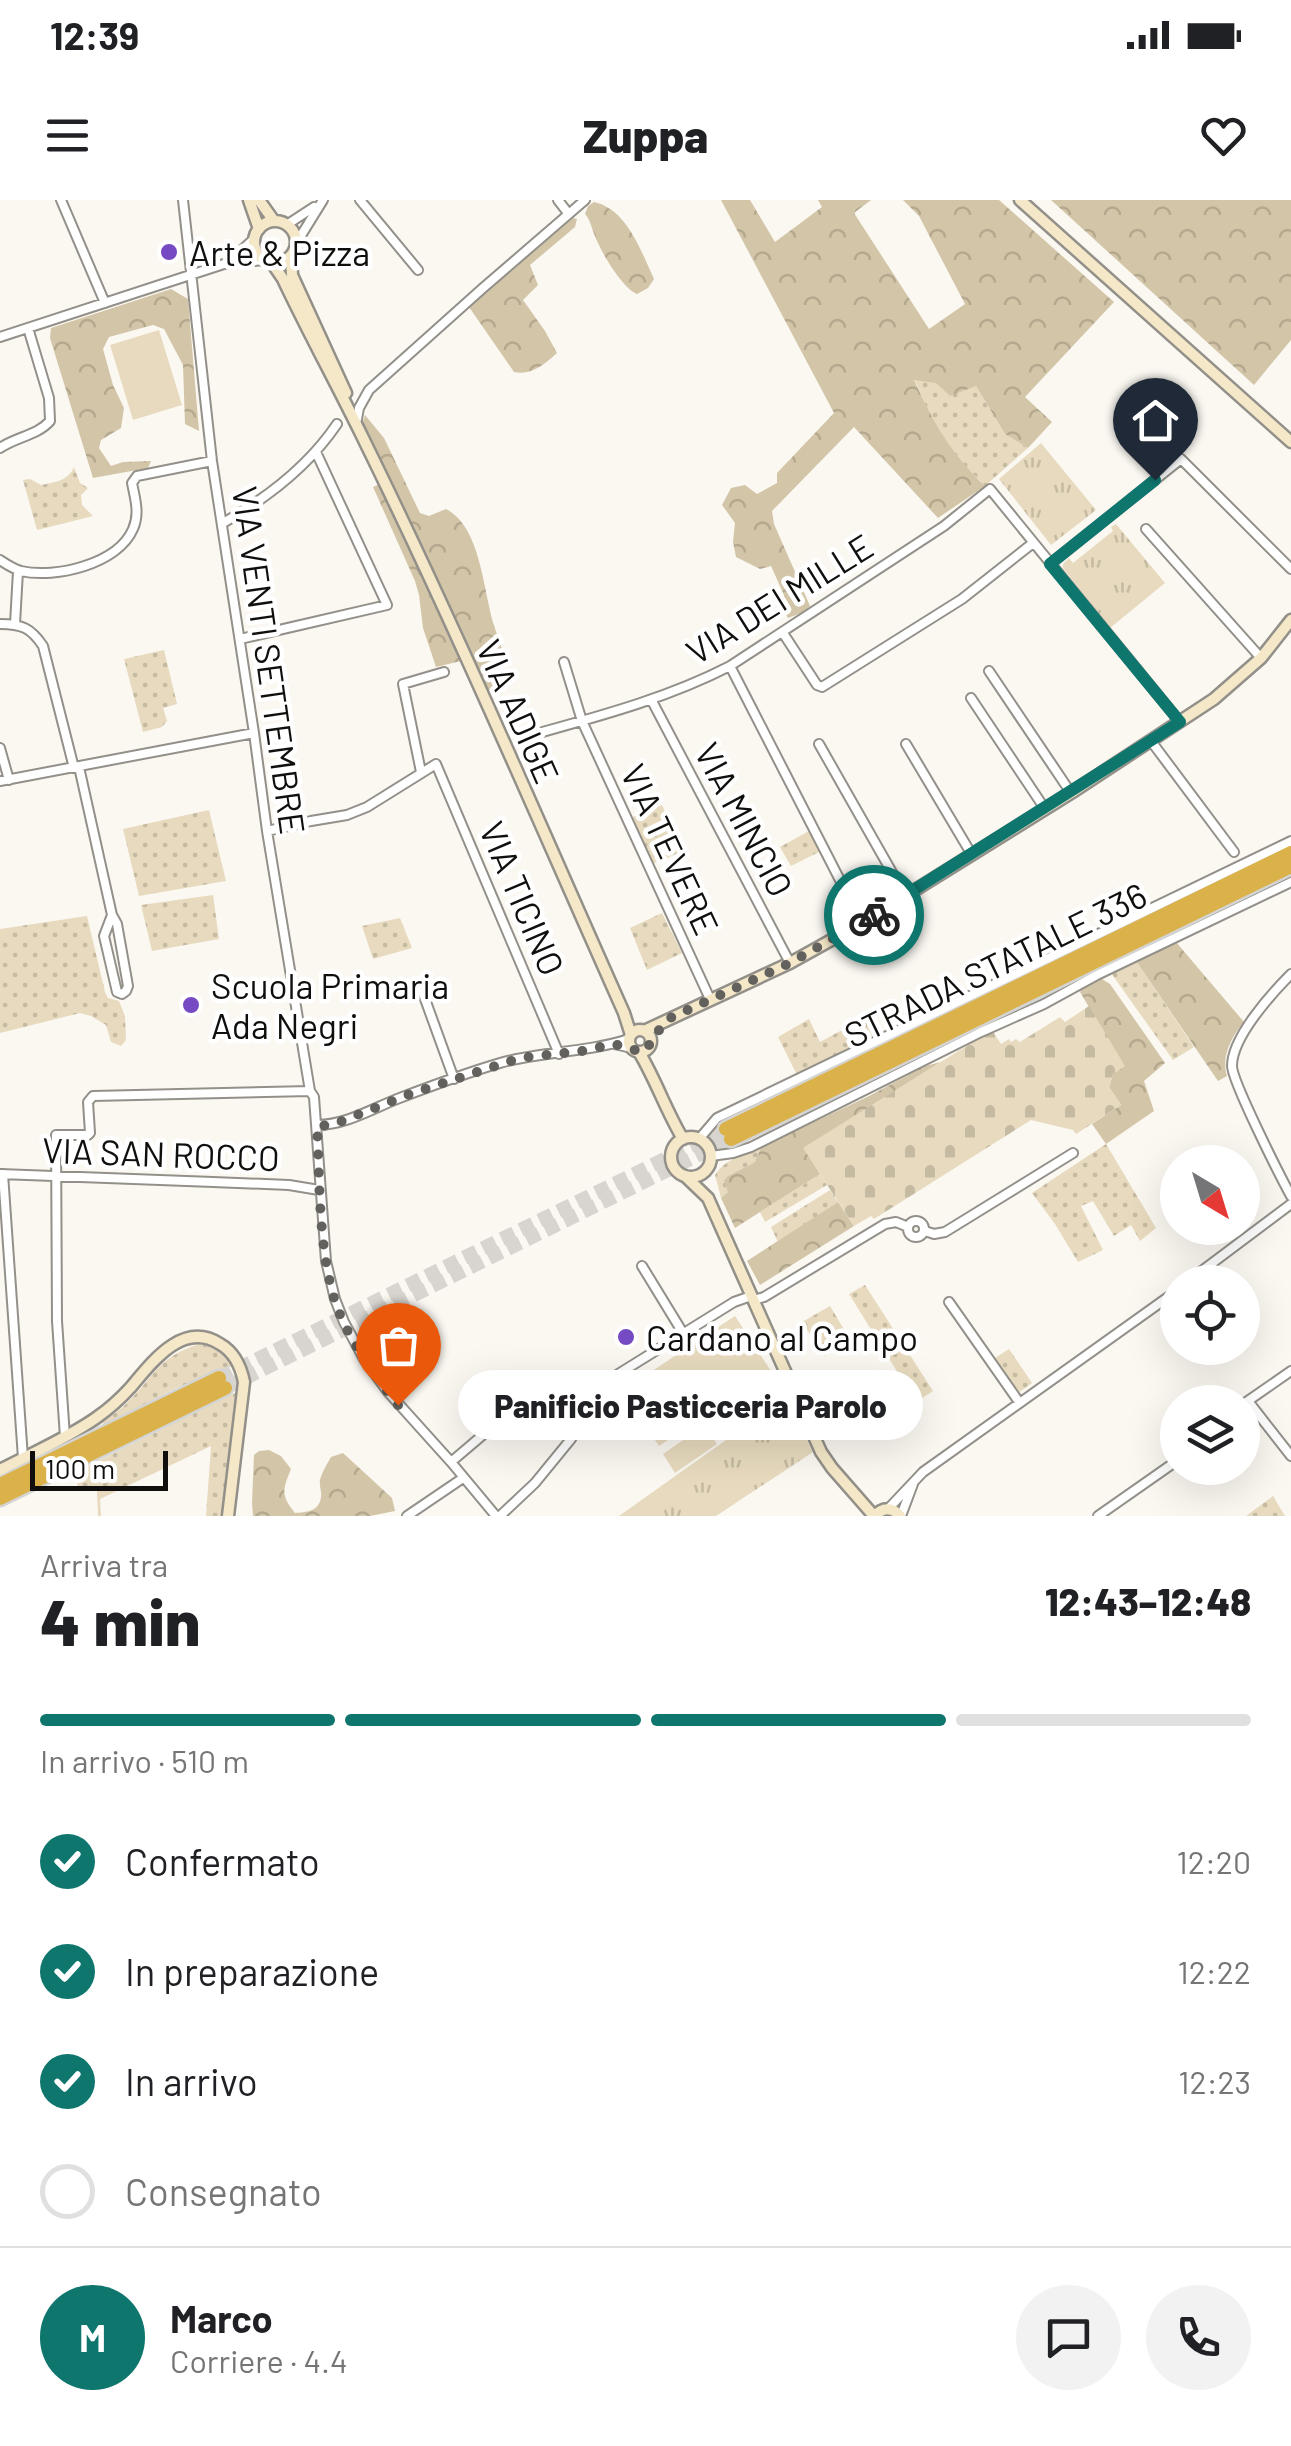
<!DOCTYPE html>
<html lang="it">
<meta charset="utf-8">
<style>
:root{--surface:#fff;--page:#f2f2f2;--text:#202124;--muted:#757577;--line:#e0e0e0;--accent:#0f766e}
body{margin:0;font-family:Barlow,sans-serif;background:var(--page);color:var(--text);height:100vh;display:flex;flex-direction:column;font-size:38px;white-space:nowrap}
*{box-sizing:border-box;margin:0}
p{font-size:32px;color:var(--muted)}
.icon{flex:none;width:55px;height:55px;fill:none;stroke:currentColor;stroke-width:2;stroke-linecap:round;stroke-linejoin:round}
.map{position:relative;height:1316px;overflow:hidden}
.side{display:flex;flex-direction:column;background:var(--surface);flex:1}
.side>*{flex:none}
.needle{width:65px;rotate:142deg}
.fabs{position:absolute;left:1160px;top:945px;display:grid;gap:20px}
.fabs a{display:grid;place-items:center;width:100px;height:100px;border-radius:50%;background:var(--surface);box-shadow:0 10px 40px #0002;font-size:50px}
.scale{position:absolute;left:30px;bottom:25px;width:138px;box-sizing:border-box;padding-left:10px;border:5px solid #100f0d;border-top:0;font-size:28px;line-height:35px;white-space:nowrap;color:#100f0d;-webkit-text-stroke:8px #fff;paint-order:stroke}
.pin{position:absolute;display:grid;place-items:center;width:85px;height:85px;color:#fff;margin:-102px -42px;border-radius:50% 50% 50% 0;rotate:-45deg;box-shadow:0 0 10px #0007}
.pin .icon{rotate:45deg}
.courier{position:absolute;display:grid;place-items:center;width:100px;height:100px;margin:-50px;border:8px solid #0f766e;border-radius:50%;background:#fff;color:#222;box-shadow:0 2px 12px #0007}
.bubble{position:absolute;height:70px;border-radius:35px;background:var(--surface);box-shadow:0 10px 40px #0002;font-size:32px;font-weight:800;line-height:70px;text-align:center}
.overview em{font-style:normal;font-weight:800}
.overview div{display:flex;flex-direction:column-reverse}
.overview{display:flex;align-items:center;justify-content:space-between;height:170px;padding:0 40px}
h1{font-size:65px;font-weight:800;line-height:75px}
.bar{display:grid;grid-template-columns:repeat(4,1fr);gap:15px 10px;align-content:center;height:120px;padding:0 40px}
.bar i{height:12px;border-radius:8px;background:var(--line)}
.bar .on{background:var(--accent)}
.bar p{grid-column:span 4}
.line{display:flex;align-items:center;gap:25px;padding:0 40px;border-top:2px solid var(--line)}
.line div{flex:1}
.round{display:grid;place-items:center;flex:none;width:105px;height:105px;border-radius:52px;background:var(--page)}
ol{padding:0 40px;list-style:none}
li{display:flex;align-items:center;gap:30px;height:110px}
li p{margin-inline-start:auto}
li .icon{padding:10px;border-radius:50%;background:var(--accent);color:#fff;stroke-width:4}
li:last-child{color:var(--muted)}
li i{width:55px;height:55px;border:5px solid var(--line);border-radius:50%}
.status{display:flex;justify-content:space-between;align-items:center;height:70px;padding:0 50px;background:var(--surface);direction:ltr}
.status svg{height:28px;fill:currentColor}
header{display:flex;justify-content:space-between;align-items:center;height:130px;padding:0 40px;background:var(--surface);font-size:45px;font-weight:800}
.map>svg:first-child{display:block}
</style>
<div class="status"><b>12:39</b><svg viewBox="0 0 49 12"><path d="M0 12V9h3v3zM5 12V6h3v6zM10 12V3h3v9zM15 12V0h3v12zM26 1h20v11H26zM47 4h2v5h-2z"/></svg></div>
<header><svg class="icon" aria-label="menu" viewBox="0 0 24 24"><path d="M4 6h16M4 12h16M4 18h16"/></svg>Zuppa<svg class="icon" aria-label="heart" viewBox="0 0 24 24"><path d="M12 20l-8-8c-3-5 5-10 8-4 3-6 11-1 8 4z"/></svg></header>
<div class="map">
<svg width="1291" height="1316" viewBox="0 0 1291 1316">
<defs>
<pattern id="grass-dots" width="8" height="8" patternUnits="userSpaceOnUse" patternTransform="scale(2.5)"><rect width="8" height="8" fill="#e7dabe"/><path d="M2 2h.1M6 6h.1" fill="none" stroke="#c5baa2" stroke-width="1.8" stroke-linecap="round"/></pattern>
<pattern id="forest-crowns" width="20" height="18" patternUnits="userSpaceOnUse" patternTransform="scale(2.5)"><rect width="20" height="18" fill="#d3c5a7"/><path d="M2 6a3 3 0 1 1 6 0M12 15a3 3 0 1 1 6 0" fill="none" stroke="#b4a88f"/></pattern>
<pattern id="cemetery-stones" width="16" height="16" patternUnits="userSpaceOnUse" patternTransform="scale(2.5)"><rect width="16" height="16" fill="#e7dabe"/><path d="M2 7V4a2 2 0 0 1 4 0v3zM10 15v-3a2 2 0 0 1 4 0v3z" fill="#c5baa2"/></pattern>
<pattern id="park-tufts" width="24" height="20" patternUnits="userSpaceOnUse" patternTransform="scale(2.5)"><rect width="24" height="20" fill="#e7dabe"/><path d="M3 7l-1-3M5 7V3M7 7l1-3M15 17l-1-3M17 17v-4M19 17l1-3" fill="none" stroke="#c5baa2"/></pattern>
</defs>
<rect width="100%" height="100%" fill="#fbf8f2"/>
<path fill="url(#grass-dots)" d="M914,179L976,186L1005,234L1028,248L985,286L961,262L935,226Z
M74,267L80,283L88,288L81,295L82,305L93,316L37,330L23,280L30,279L41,285C55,282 68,281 74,267Z
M164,450L177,504L163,508L167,521L162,527L143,532L124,459Z
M662,605L683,651L652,664L631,618Z
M209,610L226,681L139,696L123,629Z
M809,631L819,652L791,666L780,647Z
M213,695L219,739L152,751L141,705Z
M662,713L682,753L647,770L630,728Z
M87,716L105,792L108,798L119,801L125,816L126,840L121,846L111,842L106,825L91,816L80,813L0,833V729Z
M400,718L412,748L373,759L362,726Z
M1136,761L1194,847L1173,860L1111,773Z
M866,817L877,836L797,875L778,837L809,819L820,842Z
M1106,944L1156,1028L1140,1041L1131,1025L1114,1036L1093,1001L1081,1006L1103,1050L1078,1062L1055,1024L1032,993Z
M761,947L755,962L728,976V992L721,998L715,975C725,959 744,955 761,947Z
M820,974L827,985L765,1022L760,1012Z
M830,990L838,1002L778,1042L771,1027Z
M865,1085L933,1191L916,1202L849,1094Z
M830,1106L851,1141L824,1156L802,1122Z
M199,1144C212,1146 225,1154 234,1165L176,1188L106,1224L101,1223C109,1217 119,1211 126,1204C154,1177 158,1157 199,1144Z
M1009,1149L1032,1183L1018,1193L995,1158Z
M237,1192L225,1312H222L221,1316H206L211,1246L100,1299L101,1316H98L97,1290H78L76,1272Z
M1273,1296L1285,1316H1246Z"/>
<path fill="url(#forest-crowns)" d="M721,0H750L775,42L822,7L818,0H871L854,13L929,129L965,104L919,16L903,0H999L1114,102L1025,197L1052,222L1028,248L1005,234L976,186L950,196L936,183L914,180C934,224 950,252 985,286L938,318L854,227L772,311L774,324L810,406L804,412L788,418L781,405L784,395L771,366L760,369L736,357L733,342L735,323L722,305L731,288L745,285L757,294L777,283V273L834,213Z
M1051,0H1291V140L1254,185Z
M594,2C627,9 641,51 654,79L648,88L637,94C622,88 601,52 595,36C591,27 591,21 585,14L588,6Z
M573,18L577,19L575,27L530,65L538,85L523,100L545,131L557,153C545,164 531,176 514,172L469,107Z
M171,89L188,99L199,231L185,224L183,165L164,129L153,125L109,137L103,149L113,185L124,208L121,228L101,240L99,248L111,266L123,262L151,261L148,268L93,278L50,138L51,128Z
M365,215L384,238L420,313L429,316L446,309C481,327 483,390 494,425C497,437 503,444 502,456L492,463L496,485L491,490L487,489L362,224Z
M380,284L460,457L461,461L436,467L423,428L419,395L415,381L373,287Z
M1176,742L1244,822C1231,837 1221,857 1227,876L1218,881L1136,761Z
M1102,779L1110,784L1165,863L1144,881L1154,911L1106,944L1092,924L1121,905L1109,887L1113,874L1124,866L1080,792L1083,787Z
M941,862L804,948L820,974L735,1028L721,998L728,992L724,981L728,976L755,962L761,947L869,896L925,866Z
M838,1002L854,1026L760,1085L747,1061Z
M269,1250L281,1256L291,1269C283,1289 280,1295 295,1313C306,1312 319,1312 321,1297C322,1292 319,1286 320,1280C322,1272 327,1264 331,1257L343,1253L392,1298L395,1311L370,1316H253L252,1303L254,1255L259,1251Z"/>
<path fill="url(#cemetery-stones)" d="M1089,806L1125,866L1113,874L1109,887L1121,905L1076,934L1073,930L1031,920L874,1019L871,1016L854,1026L803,948L992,830L1001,844L1009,839L1011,842L1016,839L1020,842L1060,817L1065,822Z"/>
<path fill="url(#park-tufts)" d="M1041,243L1096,310L1051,345L999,279Z
M1116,324L1165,383L1110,428L1063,368V364L1069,358L1073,363L1113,331L1111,327Z
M785,1198L813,1252L716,1316H619Z"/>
<path fill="#e7dabe" d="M159,130L182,205L133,220L110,145Z
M1028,273L1050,300L1037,310L1015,283Z
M735,1116L771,1171L659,1246L622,1191Z
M759,1189L770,1205L733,1231L721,1215Z
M705,1225L717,1244L675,1273L663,1254Z"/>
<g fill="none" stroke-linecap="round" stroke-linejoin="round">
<path stroke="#d8d5d0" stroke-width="14" stroke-dasharray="14 7" stroke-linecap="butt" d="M219,1178L726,929
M225,1188L731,939"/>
<g stroke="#93908a" stroke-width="12">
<path id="street" d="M61,0L105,103
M183,0L212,261L254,533L267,631L310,891L314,897L326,1061L335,1099L344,1122L364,1159L388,1192L451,1262L496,1316
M360,0L418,70
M558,0L568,13
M288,24L314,7
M297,42L323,0
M231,60L254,39
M0,137L227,63L265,60
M357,219L359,208L369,190L483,88L585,0
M0,248C16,237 38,235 50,221L49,198L28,128
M223,323C267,298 308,267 337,224
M1146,329L1261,458
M0,360C6,364 14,369 21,371C55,379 118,364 133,329C140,313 135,299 132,283L137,276L212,261
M1050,364L1181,259L1291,369
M0,424C22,424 31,428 43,446L74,568
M15,424L18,371
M783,433L817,485L822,487L962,399L1033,343
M240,439L387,405L316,252
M564,462L582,521L710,799
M730,466L862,723
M989,471L1071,593
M971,498L1045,609
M652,501L790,763
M521,538C592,518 664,500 730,466L944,326L990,289L1180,522
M1151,541L1234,652
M819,544L906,697
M906,544L972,655
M0,548L9,580
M79,567L112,715L117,724L128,786L126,791L122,794L117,792L104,736L112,715
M421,572L403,484L444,472
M0,581L254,533
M267,631L311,621L347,615L367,607L436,564L559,854
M1291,774C1272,793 1232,837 1232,866C1232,881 1281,978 1291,996
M389,794L421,788L454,879
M614,844L632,848
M317,925C345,925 372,909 397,899C431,886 466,873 500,863C542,851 585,853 629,839
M699,939L717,918L1291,641
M711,956L733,953L751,947L981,832L1044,804L1097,775L1291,682
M0,974L213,982L289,985L319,990
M3,974L23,1258
M908 1029a8 8 0 1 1 16 0a8 8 0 1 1-16 0Z
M925,1031L934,1034L945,1032L1073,953
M642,1066L683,1133
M1187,1082L1291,1004
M753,1100L764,1097L885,1024L896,1022L908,1027
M949,1102L1019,1202
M1248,1201L1291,1256
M1242,1205L1291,1171
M65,1237L57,1121L56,935H88L90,933L88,902L93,896L310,891
M451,1262L511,1211
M888,1309L923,1272L1178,1090
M407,1316L463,1278
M500,1316L535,1283L571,1239L599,1186L734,1102L751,1096
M901,1316L913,1284
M1098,1316L1178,1260"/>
</g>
<g stroke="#93908a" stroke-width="15">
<path id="secondary" d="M249,0L259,29
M259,0L274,21
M1020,0L1291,242
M254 42a21 21 0 1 1 42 0a21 21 0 1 1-42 0Z
M291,56L292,75L346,193
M272,63L283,79C308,132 336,183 362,236C455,425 538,620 624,813L631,835
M629 841a11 11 0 1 1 22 0a11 11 0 1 1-22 0Z
M644,831L790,763L862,723L1071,593L1214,499L1261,458L1291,420
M639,852C656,880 666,911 683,939
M671 957a20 20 0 1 1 40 0a20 20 0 1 1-40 0Z
M685,976L708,998L821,1252L832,1268L874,1316
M0,1270C32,1253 66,1239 96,1218C109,1209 121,1198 131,1187C152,1162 183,1120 220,1144C234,1152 241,1167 244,1182L228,1316
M875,1316C882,1307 893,1307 900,1316"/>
</g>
<g stroke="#d4d4d3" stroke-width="19">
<path id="highway" d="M726,929L1291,653
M731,939L1291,666
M0,1285L219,1178
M0,1298L225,1188"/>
</g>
<use href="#street" stroke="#fff" stroke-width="8"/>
<use href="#secondary" stroke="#f4e8c8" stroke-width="10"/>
<use href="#highway" stroke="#dbb149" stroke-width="14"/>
</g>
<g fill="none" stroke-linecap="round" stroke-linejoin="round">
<path stroke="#62615d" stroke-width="10" stroke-dasharray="0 18" d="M398,1205C373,1173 346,1137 334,1098C318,1042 320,983 317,926L332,925L410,894L520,858L582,851L614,844L642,852L648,848L651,840L668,819L790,763L874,715"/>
<path stroke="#0f766e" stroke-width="12" d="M874,715L1180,522L1050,364L1155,280"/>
</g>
<g fill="#764ac2" stroke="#fff" stroke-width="4">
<circle cx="169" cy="52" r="10"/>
<circle cx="191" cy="805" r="10"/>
<circle cx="626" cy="1137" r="10"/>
</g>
<g text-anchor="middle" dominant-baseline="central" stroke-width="9" stroke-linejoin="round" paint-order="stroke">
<g font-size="35" fill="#100f0d" stroke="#fff" text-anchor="start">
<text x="189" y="52">Arte &amp; Pizza</text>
<text x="211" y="785">Scuola Primaria<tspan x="211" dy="40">Ada Negri</tspan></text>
<text x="646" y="1137">Cardano al Campo</text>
</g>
<g font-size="35" fill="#100f0d" stroke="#fff">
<text transform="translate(779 398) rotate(-32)">VIA DEI MILLE</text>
<text transform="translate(270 460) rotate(82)">VIA VENTI SETTEMBRE</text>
<text transform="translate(519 511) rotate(66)">VIA ADIGE</text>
<text transform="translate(745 619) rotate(62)">VIA MINCIO</text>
<text transform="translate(671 649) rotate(65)">VIA TEVERE</text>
<text transform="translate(523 698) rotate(67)">VIA TICINO</text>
<text transform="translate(995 764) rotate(-26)">STRADA STATALE 336</text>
<text transform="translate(161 953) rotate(2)">VIA SAN ROCCO</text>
</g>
</g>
</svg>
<div class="fabs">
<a><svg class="needle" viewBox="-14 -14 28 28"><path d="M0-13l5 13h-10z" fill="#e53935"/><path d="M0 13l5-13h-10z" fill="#757577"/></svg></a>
<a><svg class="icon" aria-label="locate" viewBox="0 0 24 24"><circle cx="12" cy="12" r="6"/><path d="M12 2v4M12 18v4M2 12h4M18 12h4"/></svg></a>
<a><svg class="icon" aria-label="layers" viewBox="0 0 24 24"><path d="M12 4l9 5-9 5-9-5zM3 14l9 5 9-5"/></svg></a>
</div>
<div class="scale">100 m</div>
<div class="pin" style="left:398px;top:1205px;background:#ea580c"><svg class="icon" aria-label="bag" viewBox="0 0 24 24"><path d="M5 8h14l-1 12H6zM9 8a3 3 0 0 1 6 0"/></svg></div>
<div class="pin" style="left:1155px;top:280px;background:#1f2937"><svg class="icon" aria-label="home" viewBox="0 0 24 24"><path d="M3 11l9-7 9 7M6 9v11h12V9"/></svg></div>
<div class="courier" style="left:874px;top:715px"><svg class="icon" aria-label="bike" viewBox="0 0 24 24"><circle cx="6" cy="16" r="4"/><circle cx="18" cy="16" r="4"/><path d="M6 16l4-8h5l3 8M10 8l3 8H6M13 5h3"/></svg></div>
<div class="bubble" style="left:458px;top:1170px;width:465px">Panificio Pasticceria Parolo</div>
</div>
<section class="side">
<div class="overview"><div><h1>4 min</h1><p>Arriva tra</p></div><em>12:43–12:48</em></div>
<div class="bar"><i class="on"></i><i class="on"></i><i class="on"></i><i></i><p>In arrivo · 510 m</p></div>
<ol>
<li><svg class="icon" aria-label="check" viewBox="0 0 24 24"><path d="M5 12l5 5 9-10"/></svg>Confermato<p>12:20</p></li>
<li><svg class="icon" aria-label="check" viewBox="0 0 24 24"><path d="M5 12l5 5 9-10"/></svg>In preparazione<p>12:22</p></li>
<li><svg class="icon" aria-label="check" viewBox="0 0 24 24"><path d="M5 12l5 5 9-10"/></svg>In arrivo<p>12:23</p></li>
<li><i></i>Consegnato</li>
</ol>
<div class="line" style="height:180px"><b class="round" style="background:var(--accent);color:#fff">M</b><div><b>Marco</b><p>Corriere · 4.4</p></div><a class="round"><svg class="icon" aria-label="chat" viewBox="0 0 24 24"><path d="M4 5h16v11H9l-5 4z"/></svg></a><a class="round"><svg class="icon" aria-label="phone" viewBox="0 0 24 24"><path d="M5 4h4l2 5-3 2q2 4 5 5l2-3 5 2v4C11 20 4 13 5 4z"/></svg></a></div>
</section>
